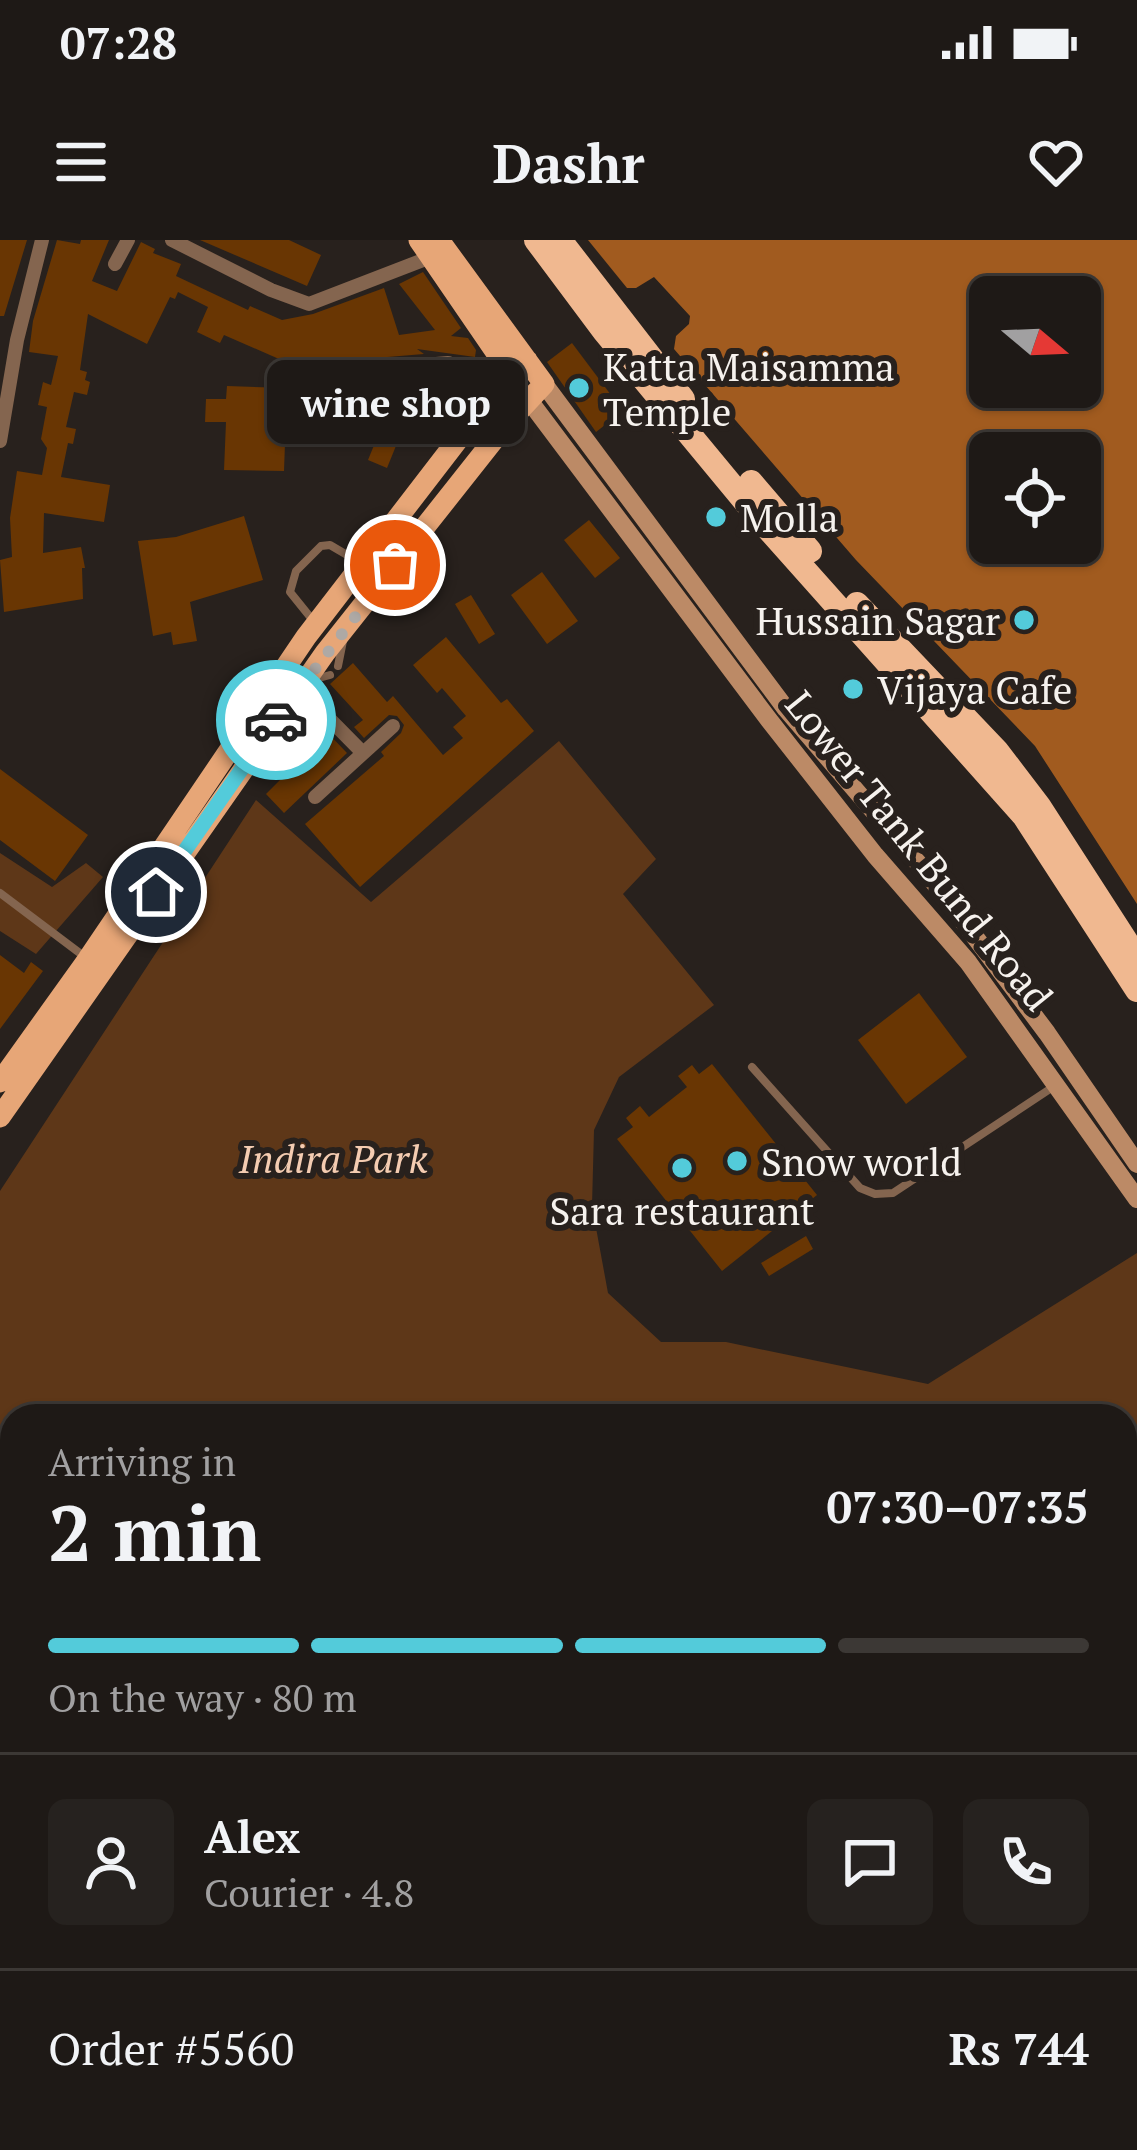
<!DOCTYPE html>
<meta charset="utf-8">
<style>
:root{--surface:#1e1916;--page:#26221f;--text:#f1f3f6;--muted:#a1a0a1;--line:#3c3835;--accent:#53cbda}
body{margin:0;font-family:"PT Serif",serif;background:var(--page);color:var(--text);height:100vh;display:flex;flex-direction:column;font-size:45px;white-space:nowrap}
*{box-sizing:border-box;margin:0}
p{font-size:39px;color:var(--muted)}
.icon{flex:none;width:66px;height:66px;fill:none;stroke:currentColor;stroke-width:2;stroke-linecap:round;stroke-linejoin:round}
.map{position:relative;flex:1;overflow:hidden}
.sheet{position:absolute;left:0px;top:1164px;width:1137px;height:747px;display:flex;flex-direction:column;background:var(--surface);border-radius:36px 36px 0 0;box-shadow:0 3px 9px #0004,0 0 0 3px var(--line)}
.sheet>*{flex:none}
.needle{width:78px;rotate:109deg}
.controls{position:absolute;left:969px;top:36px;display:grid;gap:24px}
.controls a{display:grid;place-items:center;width:132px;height:132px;border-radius:18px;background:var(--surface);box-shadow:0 3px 9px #0004,0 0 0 3px var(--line);font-size:60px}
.pin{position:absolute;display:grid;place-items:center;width:102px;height:102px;color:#fff;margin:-51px;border:6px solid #fff;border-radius:50%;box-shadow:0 3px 12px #0007}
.courier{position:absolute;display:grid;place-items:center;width:120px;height:120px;margin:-60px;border:9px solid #53cbda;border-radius:50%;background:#fff;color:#222;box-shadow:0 3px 15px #0007}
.bubble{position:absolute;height:84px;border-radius:18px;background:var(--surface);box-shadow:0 3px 9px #0004,0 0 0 3px var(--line);font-size:39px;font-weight:600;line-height:84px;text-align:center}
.headline em{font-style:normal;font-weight:600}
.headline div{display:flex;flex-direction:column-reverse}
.headline{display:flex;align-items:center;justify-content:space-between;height:204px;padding:0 48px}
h1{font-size:78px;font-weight:600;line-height:90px}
.bar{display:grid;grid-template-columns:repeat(4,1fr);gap:18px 12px;align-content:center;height:144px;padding:0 48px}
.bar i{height:15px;border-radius:9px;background:var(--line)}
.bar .on{background:var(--accent)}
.bar p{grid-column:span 4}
.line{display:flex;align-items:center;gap:30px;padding:0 48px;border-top:3px solid var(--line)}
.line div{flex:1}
.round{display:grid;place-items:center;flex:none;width:126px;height:126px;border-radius:18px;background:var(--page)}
.status{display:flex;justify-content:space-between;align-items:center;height:84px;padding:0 60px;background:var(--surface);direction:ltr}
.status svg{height:33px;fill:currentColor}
header{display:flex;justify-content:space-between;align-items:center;height:156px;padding:0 48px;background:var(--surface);font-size:54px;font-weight:600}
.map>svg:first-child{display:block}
</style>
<div class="status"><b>07:28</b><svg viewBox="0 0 49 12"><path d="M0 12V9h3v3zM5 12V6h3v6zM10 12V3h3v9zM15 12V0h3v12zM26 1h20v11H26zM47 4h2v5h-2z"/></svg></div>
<header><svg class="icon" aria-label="menu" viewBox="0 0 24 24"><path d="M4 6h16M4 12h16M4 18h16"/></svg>Dashr<svg class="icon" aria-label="heart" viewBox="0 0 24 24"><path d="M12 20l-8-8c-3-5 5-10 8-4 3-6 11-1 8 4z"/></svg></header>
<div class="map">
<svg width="1137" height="1910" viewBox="0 0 1137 1910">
<rect width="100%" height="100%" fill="#28211d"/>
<path fill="#5e3718" d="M559,501L656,619L623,654L714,765L619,837L594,890L592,966L608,1053L661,1102H726L928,1144L1137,1013V1795L1125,1800V1176H12V1899H899L874,1910H558L552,1901L535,1910H5L0,1906V951L256,560L371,662Z
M0,613L52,647L86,623L103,637L36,714L0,691Z"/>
<path fill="#a15b1f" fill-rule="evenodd" d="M588,0H1137V664L1035,506L856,320L674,109L676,96L689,84L690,76L654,37L636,48H627ZM990,57H1080V147H990ZM990,213H1080V303H990Z"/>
<path fill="#693603" d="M0,0H27L4,76H0Z
M57,0L80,4L81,0H109L92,41L117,51L141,2L155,9L153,13L181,24L176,36L248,70L250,66L282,80L313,74L384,48L399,95L435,90L399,44L423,32L461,88L451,96L468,98L476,110L475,117L417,109L424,114L327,122L316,132V143H279V119L224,95L220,103L197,92L208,67L178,52L175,59L170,57L147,104L88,74L80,130L87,132L85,140L90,142L87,155L74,152L66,187L76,189L73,204L68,203L61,237L110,245L104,282L44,273L43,313L81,307L85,328H82L83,359L4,372L0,320L12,317L10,278L17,231L42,235L47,208L41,199L47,167L38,165L43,142L51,145L58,116L29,112L33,81Z
M200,0H289L321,15L307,46Z
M572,103L623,171L596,192L547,122Z
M447,134L460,139L426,189L376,154L386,140Z
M227,146L287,148L284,231L224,230L226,182H205L206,159H226Z
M381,188L400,196L387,228L368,220Z
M244,276L263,340L190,362L197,401L173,405L171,392L153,396L138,301L176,297Z
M589,280L620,318L595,338L564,300Z
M424,312L445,326L418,368L397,354Z
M542,332L578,381L547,404L511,355Z
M471,355L495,394L479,404L455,364Z
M446,397L501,463L507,459L534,491L360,647L305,584L384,516L381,512L401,493L404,485L397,476L389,475L364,498L354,487L363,480L330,444L353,423L387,462L393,456L443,515L463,498L453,487L466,476L442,448L437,453L413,425Z
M324,489L347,513L284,573L266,554L292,528L287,523Z
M0,529L88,595L55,641L0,600Z
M0,715L24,733L31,722L43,731L0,789Z
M919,753L967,817L906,864L858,800Z
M712,824L817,955L722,1031L617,899L633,887L626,878L640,866L649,877L687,847L678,836L692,825L699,834Z
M806,996L813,1009L769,1036L761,1023Z"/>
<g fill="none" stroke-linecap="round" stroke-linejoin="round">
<path stroke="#84654f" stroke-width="8" d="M315,383L290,352L296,331L321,306L330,305L359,322
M338,426L343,401
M308,441L330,435
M0,653L85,717
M752,827L860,948L875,954L893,953L1056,845"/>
<path stroke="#84654f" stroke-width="14" d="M172,0L271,50L309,64L431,17
M115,24L128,0
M329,133L448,123L504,142
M0,201L17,100L42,0
M299,448L363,513
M315,557L393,486
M1054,1899L1055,1910"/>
<path stroke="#84654f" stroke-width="16" d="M1125,1834L1137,1829
M1125,1848L1137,1842
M955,1910L979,1899
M982,1910L1007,1899"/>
<path stroke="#bc8a66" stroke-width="18" d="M544,144L786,469L930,637L1047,793L1137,924
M528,159L769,480L875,615L968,722L1137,959"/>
<path stroke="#e7a677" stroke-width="21" d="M419,0L517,143
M0,842L88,719L306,397L510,132L527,120
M0,877L325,413L504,187L544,144L439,0"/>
<path stroke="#f0b890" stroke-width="24" d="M536,0L604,91L762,282L1024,576L1137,750
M560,0L683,159
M751,242L810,311
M857,364L997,511L1039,566L1137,718"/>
</g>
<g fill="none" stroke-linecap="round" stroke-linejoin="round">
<path stroke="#aea9a5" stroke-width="12" stroke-dasharray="0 21.6" d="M276,480L395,325"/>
<path stroke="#53cbda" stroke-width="15" d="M156,652L276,480"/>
</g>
<g fill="#53cbda" stroke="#28211d" stroke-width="4.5">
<circle cx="579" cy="148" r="12"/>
<circle cx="716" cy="277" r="12"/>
<circle cx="1024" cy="380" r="12"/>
<circle cx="853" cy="449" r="12"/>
<circle cx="737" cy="921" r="12"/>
<circle cx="682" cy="928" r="12"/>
</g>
<g text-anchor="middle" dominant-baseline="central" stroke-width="12" stroke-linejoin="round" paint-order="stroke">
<g font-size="39" fill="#f6f2ee" stroke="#28211d" text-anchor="start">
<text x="603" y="126">Katta Maisamma<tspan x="603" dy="45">Temple</tspan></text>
<text x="740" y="277">Molla</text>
<text x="1000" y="380" text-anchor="end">Hussain Sagar</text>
<text x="877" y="449">Vijaya Cafe</text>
<text x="761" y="921">Snow world</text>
<text x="682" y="970" text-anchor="middle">Sara restaurant</text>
</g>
<g font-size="39" fill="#f6f2ee" stroke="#28211d">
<text transform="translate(920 610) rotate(51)">Lower Tank Bund Road</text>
</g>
<g font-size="39" font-style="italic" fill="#f4ccb1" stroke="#28211d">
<text x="333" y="918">Indira Park</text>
</g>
</g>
</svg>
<div class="controls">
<a><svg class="needle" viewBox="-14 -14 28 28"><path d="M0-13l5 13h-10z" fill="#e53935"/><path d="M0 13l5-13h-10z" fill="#a1a0a1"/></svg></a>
<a><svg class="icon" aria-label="locate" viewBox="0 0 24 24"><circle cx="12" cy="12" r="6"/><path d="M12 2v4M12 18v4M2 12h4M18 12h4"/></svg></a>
</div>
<div class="pin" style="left:395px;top:325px;background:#ea580c"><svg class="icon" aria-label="bag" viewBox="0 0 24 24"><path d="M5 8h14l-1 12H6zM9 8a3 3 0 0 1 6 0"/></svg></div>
<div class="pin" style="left:156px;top:652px;background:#1f2937"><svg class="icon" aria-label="home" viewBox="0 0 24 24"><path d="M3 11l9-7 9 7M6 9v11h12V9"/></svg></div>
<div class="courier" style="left:276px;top:480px"><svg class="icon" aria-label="car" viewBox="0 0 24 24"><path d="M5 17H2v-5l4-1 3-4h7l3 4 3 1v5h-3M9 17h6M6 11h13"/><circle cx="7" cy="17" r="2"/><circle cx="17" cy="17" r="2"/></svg></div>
<div class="bubble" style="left:267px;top:120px;width:258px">wine shop</div>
<section class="sheet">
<div class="headline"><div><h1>2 min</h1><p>Arriving in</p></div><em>07:30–07:35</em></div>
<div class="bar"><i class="on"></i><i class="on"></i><i class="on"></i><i></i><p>On the way · 80 m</p></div>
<div class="line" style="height:216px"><a class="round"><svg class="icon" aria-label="person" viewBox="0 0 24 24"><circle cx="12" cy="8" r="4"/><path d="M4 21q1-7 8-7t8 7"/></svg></a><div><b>Alex</b><p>Courier · 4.8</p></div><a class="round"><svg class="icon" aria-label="chat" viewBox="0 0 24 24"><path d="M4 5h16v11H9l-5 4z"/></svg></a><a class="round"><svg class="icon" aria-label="phone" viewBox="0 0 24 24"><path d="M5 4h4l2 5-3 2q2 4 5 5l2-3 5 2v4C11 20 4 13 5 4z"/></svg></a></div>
<div class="line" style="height:156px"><div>Order #5560</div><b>Rs 744</b></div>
</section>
</div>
